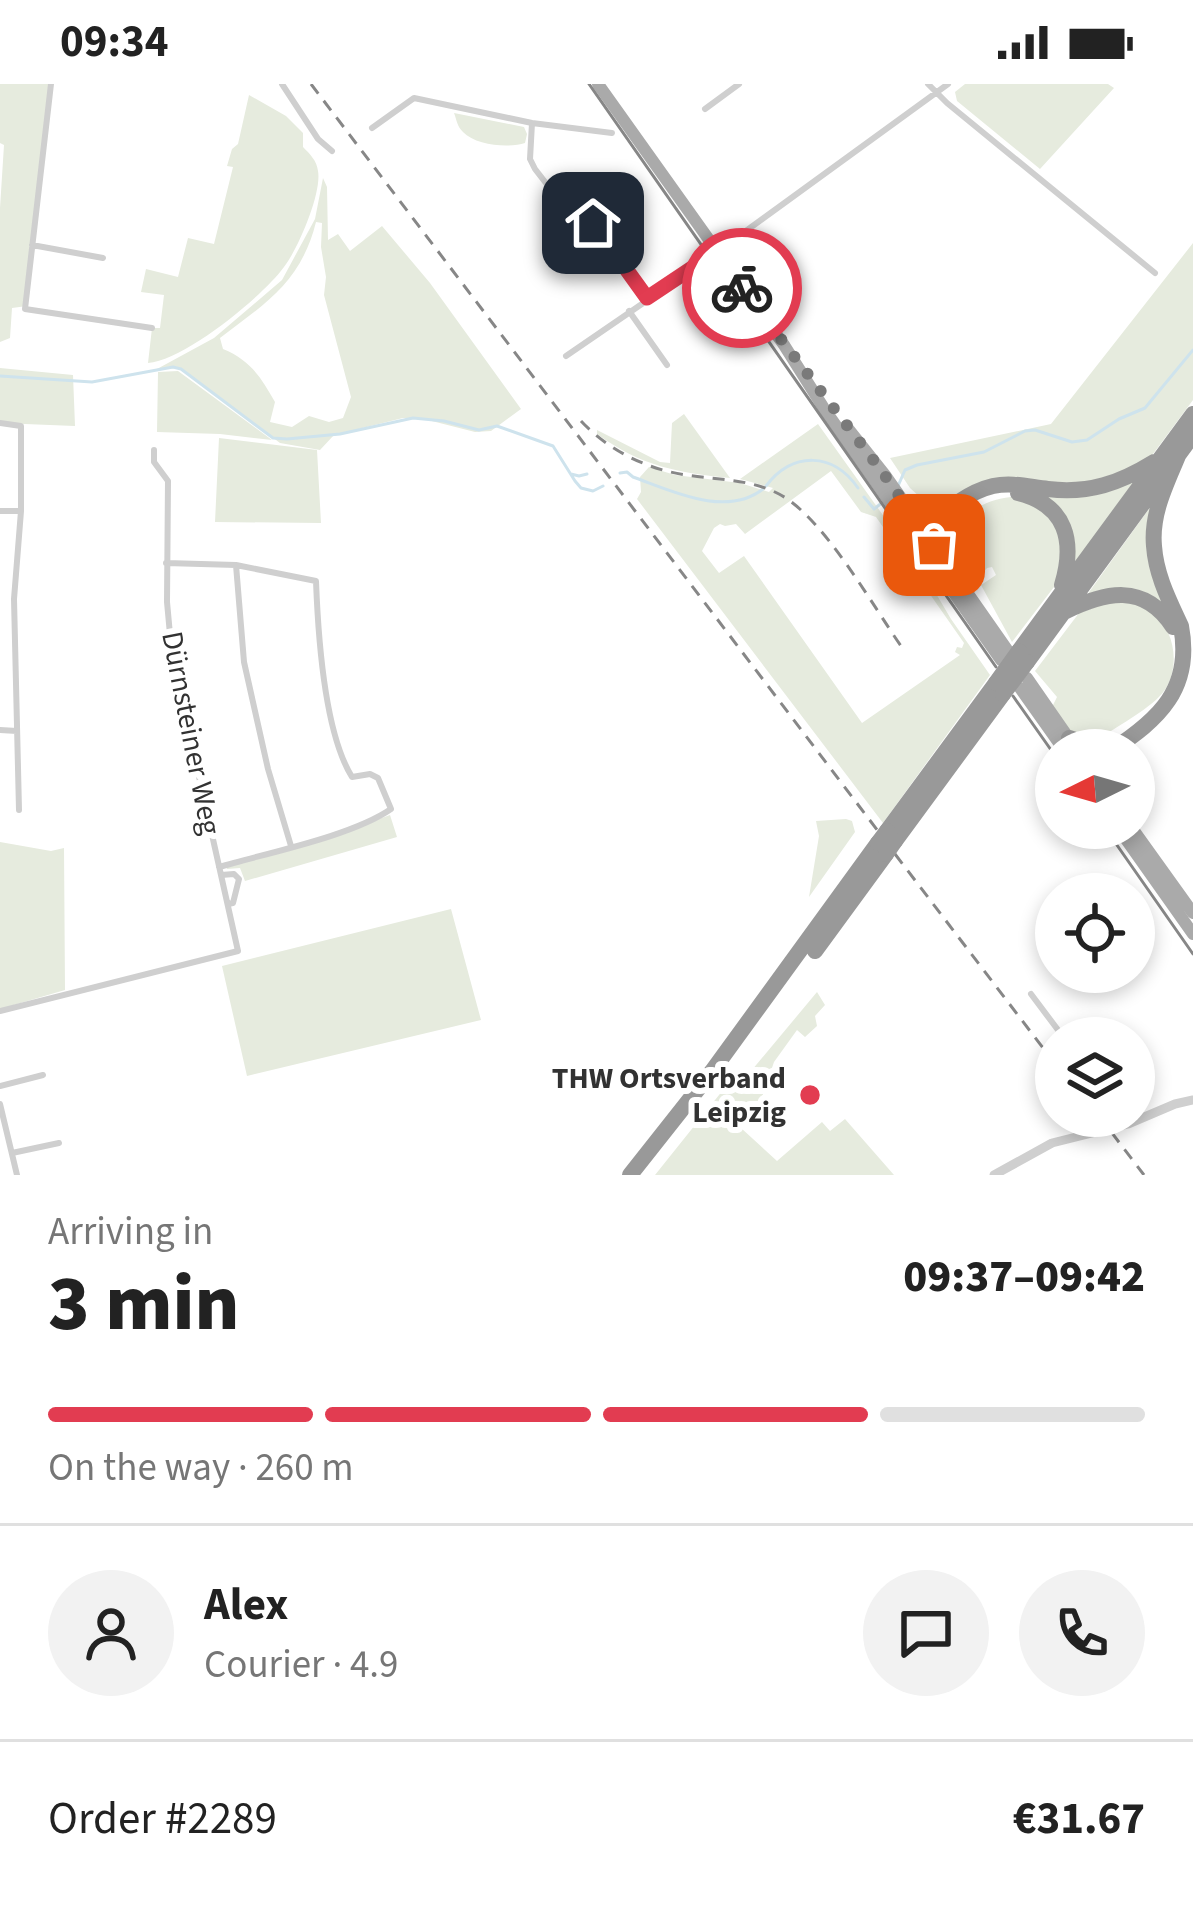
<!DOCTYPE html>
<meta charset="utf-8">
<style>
:root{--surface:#fff;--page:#f2f2f2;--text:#222;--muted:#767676;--line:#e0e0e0;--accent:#e23c51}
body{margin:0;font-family:"Source Sans 3",sans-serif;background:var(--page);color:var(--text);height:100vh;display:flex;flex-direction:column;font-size:45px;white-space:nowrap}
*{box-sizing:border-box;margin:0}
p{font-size:39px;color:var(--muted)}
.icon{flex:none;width:66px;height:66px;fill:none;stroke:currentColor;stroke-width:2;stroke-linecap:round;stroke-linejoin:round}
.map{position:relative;height:1091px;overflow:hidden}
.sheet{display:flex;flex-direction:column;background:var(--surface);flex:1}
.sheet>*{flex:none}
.needle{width:78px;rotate:265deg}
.tools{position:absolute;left:1035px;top:645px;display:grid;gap:24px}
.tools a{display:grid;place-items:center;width:120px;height:120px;border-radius:50%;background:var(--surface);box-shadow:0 6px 18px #0003;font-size:60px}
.pin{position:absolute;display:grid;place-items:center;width:102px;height:102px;color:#fff;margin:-51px;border-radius:24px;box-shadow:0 6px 18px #0006}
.courier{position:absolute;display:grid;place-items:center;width:120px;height:120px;margin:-60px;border:9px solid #e23c51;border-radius:50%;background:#fff;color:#222;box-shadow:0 3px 15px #0007}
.head em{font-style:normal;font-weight:800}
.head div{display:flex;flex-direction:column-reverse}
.head{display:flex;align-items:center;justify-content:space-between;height:204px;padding:0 48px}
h1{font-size:78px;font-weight:800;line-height:90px}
.bar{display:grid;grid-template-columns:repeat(4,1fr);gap:18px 12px;align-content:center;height:144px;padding:0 48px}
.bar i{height:15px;border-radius:9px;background:var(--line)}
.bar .selected{background:var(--accent)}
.bar p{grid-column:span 4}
.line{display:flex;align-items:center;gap:30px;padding:0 48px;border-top:3px solid var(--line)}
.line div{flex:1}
.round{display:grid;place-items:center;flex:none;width:126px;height:126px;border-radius:63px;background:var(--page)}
.status{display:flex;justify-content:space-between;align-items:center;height:84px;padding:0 60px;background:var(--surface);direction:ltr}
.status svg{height:33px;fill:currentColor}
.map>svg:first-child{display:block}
</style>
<div class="status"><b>09:34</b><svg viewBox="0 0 49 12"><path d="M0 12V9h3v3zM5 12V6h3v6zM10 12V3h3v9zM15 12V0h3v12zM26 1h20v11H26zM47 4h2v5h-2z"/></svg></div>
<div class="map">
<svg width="1193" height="1091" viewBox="0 0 1193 1091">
<rect width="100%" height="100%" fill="#fff"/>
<path fill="#e6ebde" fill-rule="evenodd" d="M0,0H52L27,222L12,224L10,254L0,258V124L4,61L0,59Z
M965,0H1108L1114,4L1040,85L957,17L955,8Z
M249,11L286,32L303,49V63C310,70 317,77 318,87C322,109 298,165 284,183C262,213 185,276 148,279L152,244H160L164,211L141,208L146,185L178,193L188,154L214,160L233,83L227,82L232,65L238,60Z
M454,29L524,43L527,50L525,59C510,64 476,62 463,48C457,42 457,37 454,29Z
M323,94L327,103L328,156L338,150L350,167L382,142L430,199L521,325L491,347L475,348L420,334H403L334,351L320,366L280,359L181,284L157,285L214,254L282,196L315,135ZM316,138L322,139L321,163L326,193L324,211L351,313L343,334L329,338L309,332L292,343L270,338L275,318C261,293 250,276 223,265L220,254C266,219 301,198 316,138Z
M1193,159V316L1153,370L1143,378L1102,400L1022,397L934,426L910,404L890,374L1051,340Z
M0,284L73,291L75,342L0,339Z
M178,287L272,356L220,350L157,348L158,288Z
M684,330L730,394C678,389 641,382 597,350V346L660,378L670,379L672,339Z
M818,340L922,486L951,535L990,591L883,739L637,415L641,408L640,393L649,383L675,391L740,399L769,408L773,404L740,395ZM831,387L861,428L876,433L964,559L962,564L957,563L955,568L960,571L862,639L744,472L719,489L702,467L714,444L720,440L725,442L736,440L745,450Z
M219,354L317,366L321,439L215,438Z
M1140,389L1073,482L1074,464L1036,408Z
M1011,413L1037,420L1059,445L1063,484L1054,503L1012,558L981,501L996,491L992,483L987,484L978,495L958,466L961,463L958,458L955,459L952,447C969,427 984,416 1011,413Z
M1151,422L1170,528L1154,516L1087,511Z
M1115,516C1127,518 1141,520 1152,528C1175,545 1181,583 1164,607C1153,623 1119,641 1102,653L1074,651L1052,623L1057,613L1035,587L1079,529Z
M390,731L397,753L245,797L240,784L227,785L226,782L321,756Z
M846,735L852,737L855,748L809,813L819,752L816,737Z
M0,758L51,767L64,764L65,906L0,925Z
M451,825L481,936L247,992L222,882Z
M817,908L825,921L815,932L817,942L805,953L797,946L774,978L760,1019L741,1044L777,1077L822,1038L830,1047L845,1035L894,1091H655L735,991L737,1004Z"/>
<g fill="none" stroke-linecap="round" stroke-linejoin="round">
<path stroke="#cee3ed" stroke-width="3" d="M0,292L92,298L173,283L181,285L273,354L287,355L340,350L413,334L444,337L479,346L497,342L553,362L575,397L581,404L593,407L603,402
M620,389L627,388L633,393C672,407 726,434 763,405
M571,390L579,392L587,390
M766,402C793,367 833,368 858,404
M898,402L905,386L917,381L984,368L1025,347L1035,346L1072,358L1087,356L1119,335L1145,324L1193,266
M864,413L874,425L883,418"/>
<path stroke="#cfcfcf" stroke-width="6" d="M51,0L25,225L152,244
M282,0L318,55L332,67
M928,0L947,19L1155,189
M705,25L739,0
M532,39L530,75L535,85L566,125L593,139L647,214
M372,44L414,14L532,39L612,49
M32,161L103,174
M629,227L667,281
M566,272L706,176L948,0
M0,339L21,342V427
M0,427H21L14,515L19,726
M166,479L236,481L316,497C318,550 324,648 352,693L370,690L378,694L391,725C352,752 267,769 219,783
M236,481L244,578L268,685L291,762
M0,646L17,647
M221,791L234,790L239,795L233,819L228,820
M1031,910L1064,954
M0,927L238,867L172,572L167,518L168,397L154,378V366
M0,1002L43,991
M0,1020L17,1091
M12,1069L59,1059"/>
<path stroke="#cfcfcf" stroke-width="9" d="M994,1091L1052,1059L1128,1040L1175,1020L1193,1016"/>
<path stroke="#aaa" stroke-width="12" d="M598,0L784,261L825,326L1001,576
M846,342L885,391L1008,567
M1027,594L1077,666
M1020,604L1064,666
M1118,744L1193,850
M1132,744L1193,829"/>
<path stroke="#999" stroke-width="16" d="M1018,409C1067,421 1075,458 1062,501
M906,422L927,429L948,425
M914,453C938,434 963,409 993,402C1012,398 1029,403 1048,405C1089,410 1120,399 1154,378
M946,479L945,451L956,432
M1064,528C1105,508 1144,498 1173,543
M1019,567L1193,330
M1027,578L1193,351
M1069,654L1088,660L1113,657
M1112,666C1158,636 1193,605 1181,542C1169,516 1156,491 1154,462C1151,430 1166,401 1178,372
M887,747L996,599
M895,757L1003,610
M815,867L886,770
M630,1091L713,986L878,759"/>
<path stroke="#878787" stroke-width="3" d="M589,0L996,583
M1013,612L1056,673
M1105,744L1193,870"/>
<path stroke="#878787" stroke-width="3" stroke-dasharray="12 9" stroke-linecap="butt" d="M311,0L878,747
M581,337C608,366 648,386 687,391C719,396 750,395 779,410C823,433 871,519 901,562
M895,770L1056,981
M1099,1032L1144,1091"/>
<path stroke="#999" stroke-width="16" d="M996,599L1019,567
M1003,610L1027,578
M878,759L887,747
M886,770L895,757"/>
</g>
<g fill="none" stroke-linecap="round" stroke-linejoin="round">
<path stroke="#7a7a7a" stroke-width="12" stroke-dasharray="0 21.6" d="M742,204L878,382L934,461"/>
<path stroke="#e23c51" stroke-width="15" d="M593,139L647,214L716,168L742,204"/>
</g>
<circle fill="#e23c51" stroke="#fff" stroke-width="4.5" cx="810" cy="1011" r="12"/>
<g text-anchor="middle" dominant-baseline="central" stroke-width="12" stroke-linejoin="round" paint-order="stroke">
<g font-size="30" fill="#323232" stroke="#fff">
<text transform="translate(191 649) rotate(79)">Dürnsteiner Weg</text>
</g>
<g font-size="30" font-weight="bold" fill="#323232" stroke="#fff" text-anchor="end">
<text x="786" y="994">THW Ortsverband<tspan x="786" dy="34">Leipzig</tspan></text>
</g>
</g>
</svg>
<div class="tools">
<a><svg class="needle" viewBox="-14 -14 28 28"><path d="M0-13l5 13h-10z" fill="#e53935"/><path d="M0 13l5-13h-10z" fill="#767676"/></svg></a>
<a><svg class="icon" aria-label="locate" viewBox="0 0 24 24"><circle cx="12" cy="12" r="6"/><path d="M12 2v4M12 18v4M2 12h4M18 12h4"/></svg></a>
<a><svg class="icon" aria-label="layers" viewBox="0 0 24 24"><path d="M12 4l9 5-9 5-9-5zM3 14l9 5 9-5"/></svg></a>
</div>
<div class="pin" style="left:934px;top:461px;background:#ea580c"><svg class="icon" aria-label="bag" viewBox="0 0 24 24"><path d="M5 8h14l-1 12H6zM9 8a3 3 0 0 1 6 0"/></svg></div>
<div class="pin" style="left:593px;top:139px;background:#1f2937"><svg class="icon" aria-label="home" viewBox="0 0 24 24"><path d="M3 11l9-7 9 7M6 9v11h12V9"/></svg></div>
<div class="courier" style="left:742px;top:204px"><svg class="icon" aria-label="bike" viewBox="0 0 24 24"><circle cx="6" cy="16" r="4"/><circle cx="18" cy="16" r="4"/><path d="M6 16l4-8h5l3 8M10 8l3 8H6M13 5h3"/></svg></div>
</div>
<section class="sheet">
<div class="head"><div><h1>3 min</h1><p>Arriving in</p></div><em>09:37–09:42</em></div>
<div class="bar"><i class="selected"></i><i class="selected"></i><i class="selected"></i><i></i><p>On the way · 260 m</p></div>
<div class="line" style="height:216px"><a class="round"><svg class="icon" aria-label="person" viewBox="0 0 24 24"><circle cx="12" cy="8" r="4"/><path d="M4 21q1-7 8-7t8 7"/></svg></a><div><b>Alex</b><p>Courier · 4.9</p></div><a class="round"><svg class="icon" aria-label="chat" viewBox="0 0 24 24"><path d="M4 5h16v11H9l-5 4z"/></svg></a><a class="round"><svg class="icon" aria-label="phone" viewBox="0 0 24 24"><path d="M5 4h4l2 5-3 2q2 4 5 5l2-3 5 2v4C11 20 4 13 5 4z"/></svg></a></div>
<div class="line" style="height:156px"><div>Order #2289</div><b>€31.67</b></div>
</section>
